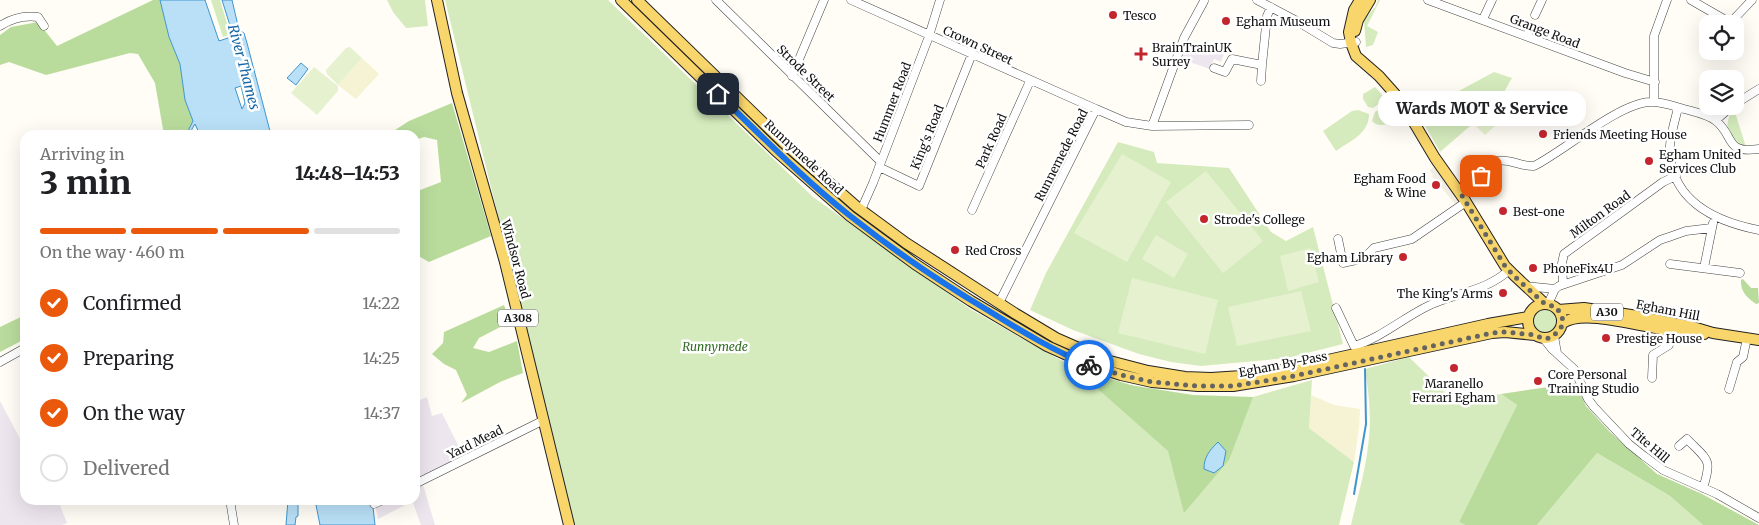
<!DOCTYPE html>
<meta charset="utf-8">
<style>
:root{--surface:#fff;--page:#f6f6f6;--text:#202124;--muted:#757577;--line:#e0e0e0;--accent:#ea580c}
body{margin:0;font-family:Merriweather,serif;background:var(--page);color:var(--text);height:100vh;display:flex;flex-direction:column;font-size:19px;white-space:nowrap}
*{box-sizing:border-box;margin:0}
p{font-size:16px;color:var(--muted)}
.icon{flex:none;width:28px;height:28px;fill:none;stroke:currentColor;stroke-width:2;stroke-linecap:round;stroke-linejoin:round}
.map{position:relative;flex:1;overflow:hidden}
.sheet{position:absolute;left:20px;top:130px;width:400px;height:375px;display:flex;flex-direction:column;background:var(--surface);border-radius:15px;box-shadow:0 5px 20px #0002}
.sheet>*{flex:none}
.tools{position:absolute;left:1699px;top:15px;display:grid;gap:10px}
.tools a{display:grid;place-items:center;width:45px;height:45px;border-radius:10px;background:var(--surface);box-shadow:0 5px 20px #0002;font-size:25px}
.pin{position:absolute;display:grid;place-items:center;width:42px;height:42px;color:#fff;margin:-21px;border-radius:10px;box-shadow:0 2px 8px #0006}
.courier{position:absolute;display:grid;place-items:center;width:50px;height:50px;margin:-25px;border:4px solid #1a73e8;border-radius:50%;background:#fff;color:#222;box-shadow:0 1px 6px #0007}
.bubble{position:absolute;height:35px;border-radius:15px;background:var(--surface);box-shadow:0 5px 20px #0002;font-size:16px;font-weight:800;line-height:35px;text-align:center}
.head em{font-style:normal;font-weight:800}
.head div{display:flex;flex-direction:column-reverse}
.head{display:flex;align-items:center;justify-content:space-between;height:85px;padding:0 20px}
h1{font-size:32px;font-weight:800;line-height:38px}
.bar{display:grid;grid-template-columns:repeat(4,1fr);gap:8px 5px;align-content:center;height:60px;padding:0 20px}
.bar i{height:6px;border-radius:4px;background:var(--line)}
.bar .selected{background:var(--accent)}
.bar p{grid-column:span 4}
ol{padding:0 20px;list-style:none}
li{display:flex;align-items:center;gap:15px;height:55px}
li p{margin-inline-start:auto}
li .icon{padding:5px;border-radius:50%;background:var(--accent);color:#fff;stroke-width:4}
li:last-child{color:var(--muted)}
li i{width:28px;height:28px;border:2px solid var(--line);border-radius:50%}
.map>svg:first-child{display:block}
</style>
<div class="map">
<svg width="1759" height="525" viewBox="0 0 1759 525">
<rect width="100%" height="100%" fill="#fffdf5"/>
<path fill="#eee6ef" d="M1186,42L1224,54L1221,62L1214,59L1210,69L1181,59Z
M427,397L432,416L442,413L464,457L421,478L435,525H421L412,500H415V402Z
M0,401L25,448V500H58L67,523L62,525H0Z
M374,500H406L407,504L378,519Z"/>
<path fill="#f6f3d4" d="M362,58L379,74L356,99L338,85Z
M1311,395L1334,405L1360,409L1359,428L1354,462L1309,428Z"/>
<path fill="#d5ebbd" d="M211,0H220L229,30L228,35L223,37Z
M387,0H425L428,26L406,28L393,12Z
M445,0H608L813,197L970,309L1073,367L1199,406L1253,397L1312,380L1309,428L1354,462L1339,525H574Z
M1378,0H1380L1367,26L1378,32L1373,45L1366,47L1364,21L1374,8H1375Z
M1494,72L1512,78L1499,101L1440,152L1418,113Z
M1375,87L1386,99L1373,108L1368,107L1363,99V94Z
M1389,103L1400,117C1391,122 1381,130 1372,121L1375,112Z
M1734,109L1746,147C1727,144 1722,122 1734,109Z
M1358,110L1369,114C1369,134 1350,141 1336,151L1323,131L1352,111Z
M1118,142L1154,152L1157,163L1229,168L1271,232L1286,241L1313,227L1343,344L1287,358L1201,366L1171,362L1139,354L1073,330L1030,310L1046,273Z
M1533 321a12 12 0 1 1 24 0a12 12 0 1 1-24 0Z
M1409,357L1454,401L1501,394L1517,405L1459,522L1465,525H1351C1357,499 1365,473 1368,446C1372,420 1369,394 1365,369Z
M1597,453L1670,496L1703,525H1537Z"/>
<path fill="#b9dc9c" d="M153,0H160L169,37L180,64L185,100L193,121L189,129L188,135H164L155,83L138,54L130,53L46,75L9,62L0,65V35L11,27L38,22L57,46Z
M452,103L491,236L429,262L415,254V192L441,182L437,140L424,137L415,140V135H393L392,132L409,121Z
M1743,279L1751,288H1758L1759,303L1756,304C1747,298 1740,291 1741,280Z
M504,305L510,322L479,338L473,348L489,352L517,341L523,373L500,382L461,403L467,395L456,370L444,364L432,354L443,343L444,332Z
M25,315V339L0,352V327Z
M1073,367L1130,385L1193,395L1253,397L1229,460L1184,513L1168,451Z
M1575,383L1586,406L1610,432L1657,474L1702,494L1759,525H1703L1670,496L1597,453L1537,525H1465L1459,522L1517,405L1501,394Z"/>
<path fill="#e6f2cf" d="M350,47L362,58L338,85L327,74L326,70L346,48Z
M314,67L338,86V91L317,115L291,93Z
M1498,103L1508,114L1485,135L1475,125Z
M1122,154L1171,182L1127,262L1074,233Z
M1206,171L1263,241L1223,273L1166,202Z
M1156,235L1188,254L1174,278L1142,259Z
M1310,248L1319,282L1288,291L1280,256Z
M1132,278L1218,300L1205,354L1118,333Z
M1301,291L1311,331L1237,346L1228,307Z"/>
<path fill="#f1ede2" d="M1435,166L1460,200L1456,205L1432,176L1433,175L1430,170Z"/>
<path fill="#b9e0f7" stroke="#3f96cf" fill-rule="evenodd" d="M160,0H205L219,41L228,38L232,32L222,0H232L239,30L244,33L247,43L271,135H200L195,124L192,129L191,135H188L189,129L193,121L185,100L180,64L169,37ZM241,86L245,103L242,109L235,88Z
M301,63L308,69L296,85L287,78Z
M1218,442L1226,451L1223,466L1214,473L1204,469C1204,457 1209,451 1218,442Z
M288,500H298V516L296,517L295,525H286Z
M315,500H371L373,507L375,525H320Z"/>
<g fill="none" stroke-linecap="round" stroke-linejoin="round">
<path stroke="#3f96cf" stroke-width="2" d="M1354,494L1366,424L1365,369"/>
<g stroke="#444" stroke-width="9">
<path id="minor" d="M716,0L881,162
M851,0L1096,109
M1257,0L1295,20L1333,43L1340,44L1356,42
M1428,0L1625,73L1655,82
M1691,0L1729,22L1732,21L1752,0
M1535,15L1542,0
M1483,19L1492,0
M0,26C12,18 23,15 38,17L44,26
M1527,36L1531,26
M1214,68L1225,72L1232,59L1262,65L1267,16L1271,7
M792,76L824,0
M1261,81L1262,65
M1654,102V36L1667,0
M1735,104L1759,89
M1678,108C1675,120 1671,133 1670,145C1668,199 1713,221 1759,230
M1716,120L1732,106
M1152,126L1249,125
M879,167L919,186L972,54
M1461,194L1497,161C1509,158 1521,167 1534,166C1564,151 1619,103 1650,102C1661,101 1673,106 1684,109C1694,112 1707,114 1716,121C1735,136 1724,154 1759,149
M861,210L873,183L928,39L940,0
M972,210L1030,81
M1338,239L1343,263C1360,259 1363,260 1374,248L1412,239L1466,202
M1670,264L1740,273
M1704,268L1713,223
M1563,284L1562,263L1564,254L1663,182L1676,176
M1525,286L1555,289
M999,303L1096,109L1126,122L1152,126L1184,38L1204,1
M1548,304L1555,289L1559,286L1622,265L1660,240L1669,237L1686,231L1711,228
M1336,308L1354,346C1381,338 1403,318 1428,306C1455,293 1487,291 1509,270
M1554,336L1557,353
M1544,339L1552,349L1574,369L1588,399L1594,407L1629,444L1644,456L1663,470L1717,494L1759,518
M0,362L25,348
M1652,378L1653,355L1669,345L1672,328
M1729,389L1737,362L1743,357L1747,338
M1679,446L1687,439C1707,460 1713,458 1703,488
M415,484L544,420
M230,500L234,525
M374,504L383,500"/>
</g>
<g stroke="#222" stroke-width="12">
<path id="major" d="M437,0L457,93L505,262L569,525
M621,0L776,151L850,216L915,264L971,301L1047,346L1087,364L1121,375L1152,382L1198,386H1233L1294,376L1492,333L1505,332L1535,335
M637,0L784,143L857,207L906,243L1016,314L1056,338L1106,360L1148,371L1185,377L1211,378L1242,376L1288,369L1488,324L1528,317
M1360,0L1354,10L1349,32L1351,43L1356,56L1379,76L1395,94L1413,121L1435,158L1466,202L1505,266L1514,275L1545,304
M1355,31L1358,20L1370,0
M1528 321a17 17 0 1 1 34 0a17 17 0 1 1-34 0Z
M1558,310L1584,308L1631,315L1693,327L1713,333L1759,340
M1563,323C1588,305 1668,337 1704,334"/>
</g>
<use href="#minor" stroke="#fff" stroke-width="8"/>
<use href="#major" stroke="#f9d66b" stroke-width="10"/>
</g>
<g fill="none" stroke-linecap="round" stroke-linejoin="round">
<path stroke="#646461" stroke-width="5" stroke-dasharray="0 9" d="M1089,365L1121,375L1152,382L1198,386H1234L1294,376L1492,333L1505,332L1535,335L1544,339L1550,338L1560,330L1563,323L1562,316L1556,307L1545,304L1514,276L1505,266L1461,194L1481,176"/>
<path stroke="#1a73e8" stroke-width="6" d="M718,94C761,135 802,178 849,215C893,250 940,282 989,311C1021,331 1054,351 1089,365"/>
</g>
<g fill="#c4262e" stroke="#fff" stroke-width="2">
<circle cx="1113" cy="15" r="5"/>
<circle cx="1226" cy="21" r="5"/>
<path d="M1138.5 46.5h5v5h5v5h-5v5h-5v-5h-5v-5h5z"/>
<circle cx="1543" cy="134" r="5"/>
<circle cx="1649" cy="161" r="5"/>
<circle cx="1436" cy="185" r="5"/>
<circle cx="1503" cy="211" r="5"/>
<circle cx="1204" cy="219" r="5"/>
<circle cx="955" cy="250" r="5"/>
<circle cx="1403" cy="257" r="5"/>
<circle cx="1533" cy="268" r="5"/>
<circle cx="1503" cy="293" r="5"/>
<circle cx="1606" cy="338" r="5"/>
<circle cx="1454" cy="368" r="5"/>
<circle cx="1538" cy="381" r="5"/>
</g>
<g text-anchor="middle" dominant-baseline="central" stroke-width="5" stroke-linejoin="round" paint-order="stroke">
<g fill="#fff" stroke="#585858" stroke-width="1">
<rect x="1591" y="303.5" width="32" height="17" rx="4"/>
<rect x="498" y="309.5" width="40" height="17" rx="4"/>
</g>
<g font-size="11" font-weight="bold" fill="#111">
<text x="1607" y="312">A30</text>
<text x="518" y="318">A308</text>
</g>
<g font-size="12" fill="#111" stroke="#fff" text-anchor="start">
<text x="1123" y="15">Tesco</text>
<text x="1236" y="21">Egham Museum</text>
<text x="1152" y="47">BrainTrainUK<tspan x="1152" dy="14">Surrey</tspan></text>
<text x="1553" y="134">Friends Meeting House</text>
<text x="1659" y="154">Egham United<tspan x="1659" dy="14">Services Club</tspan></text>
<text x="1426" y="178" text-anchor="end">Egham Food<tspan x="1426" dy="14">&amp; Wine</tspan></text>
<text x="1513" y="211">Best-one</text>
<text x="1214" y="219">Strode's College</text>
<text x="965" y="250">Red Cross</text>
<text x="1393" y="257" text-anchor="end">Egham Library</text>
<text x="1543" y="268">PhoneFix4U</text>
<text x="1493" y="293" text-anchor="end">The King's Arms</text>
<text x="1616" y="338">Prestige House</text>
<text x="1548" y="374">Core Personal<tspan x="1548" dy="14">Training Studio</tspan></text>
<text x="1454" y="383" text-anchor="middle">Maranello<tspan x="1454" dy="14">Ferrari Egham</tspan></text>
</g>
<g font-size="12" fill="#111" stroke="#fff">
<text transform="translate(1545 31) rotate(21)">Grange Road</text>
<text transform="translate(978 45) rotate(25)">Crown Street</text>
<text transform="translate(806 73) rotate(44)">Strode Street</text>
<text transform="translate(892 102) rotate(-69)">Hummer Road</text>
<text transform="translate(927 137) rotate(-68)">King's Road</text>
<text transform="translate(991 141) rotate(-66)">Park Road</text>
<text transform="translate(1061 155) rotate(-63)">Runnemede Road</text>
<text transform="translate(804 157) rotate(43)">Runnymede Road</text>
<text transform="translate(1600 214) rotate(-36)">Milton Road</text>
<text transform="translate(516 259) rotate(75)">Windsor Road</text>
<text transform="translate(1668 310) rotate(11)">Egham Hill</text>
<text transform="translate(1283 364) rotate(-11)">Egham By-Pass</text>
<text transform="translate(475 442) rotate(-26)">Yard Mead</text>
<text transform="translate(1650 445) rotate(40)">Tite Hill</text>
</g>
<g font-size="12" font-style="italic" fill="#2f6b1f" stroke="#fff">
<text x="715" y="346">Runnymede</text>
</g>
<g font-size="14" font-style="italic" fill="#1768a6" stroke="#fff">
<text transform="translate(244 67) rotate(75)">River Thames</text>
</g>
</g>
</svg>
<div class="tools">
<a><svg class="icon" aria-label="locate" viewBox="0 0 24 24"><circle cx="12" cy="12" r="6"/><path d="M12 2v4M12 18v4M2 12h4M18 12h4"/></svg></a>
<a><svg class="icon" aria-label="layers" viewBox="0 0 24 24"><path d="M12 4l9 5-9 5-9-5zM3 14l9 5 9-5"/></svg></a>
</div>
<div class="pin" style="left:1481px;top:176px;background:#ea580c"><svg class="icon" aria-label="bag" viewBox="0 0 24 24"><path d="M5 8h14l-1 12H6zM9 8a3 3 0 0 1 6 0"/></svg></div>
<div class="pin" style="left:718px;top:94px;background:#1f2937"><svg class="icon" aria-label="home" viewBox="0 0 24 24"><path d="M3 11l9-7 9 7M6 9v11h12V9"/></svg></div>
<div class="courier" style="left:1089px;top:365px"><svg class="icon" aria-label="bike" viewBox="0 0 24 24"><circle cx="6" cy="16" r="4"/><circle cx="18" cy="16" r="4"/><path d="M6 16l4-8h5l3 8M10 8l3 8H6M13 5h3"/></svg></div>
<div class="bubble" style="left:1378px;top:91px;width:208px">Wards MOT &amp; Service</div>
<section class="sheet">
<div class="head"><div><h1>3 min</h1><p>Arriving in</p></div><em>14:48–14:53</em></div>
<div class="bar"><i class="selected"></i><i class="selected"></i><i class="selected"></i><i></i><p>On the way · 460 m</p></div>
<ol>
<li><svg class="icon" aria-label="check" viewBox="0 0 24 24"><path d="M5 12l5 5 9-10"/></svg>Confirmed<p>14:22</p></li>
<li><svg class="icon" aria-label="check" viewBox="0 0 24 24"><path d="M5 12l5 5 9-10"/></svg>Preparing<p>14:25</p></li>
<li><svg class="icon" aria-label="check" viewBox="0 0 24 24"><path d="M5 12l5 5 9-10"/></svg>On the way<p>14:37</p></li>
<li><i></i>Delivered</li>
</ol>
</section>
</div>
